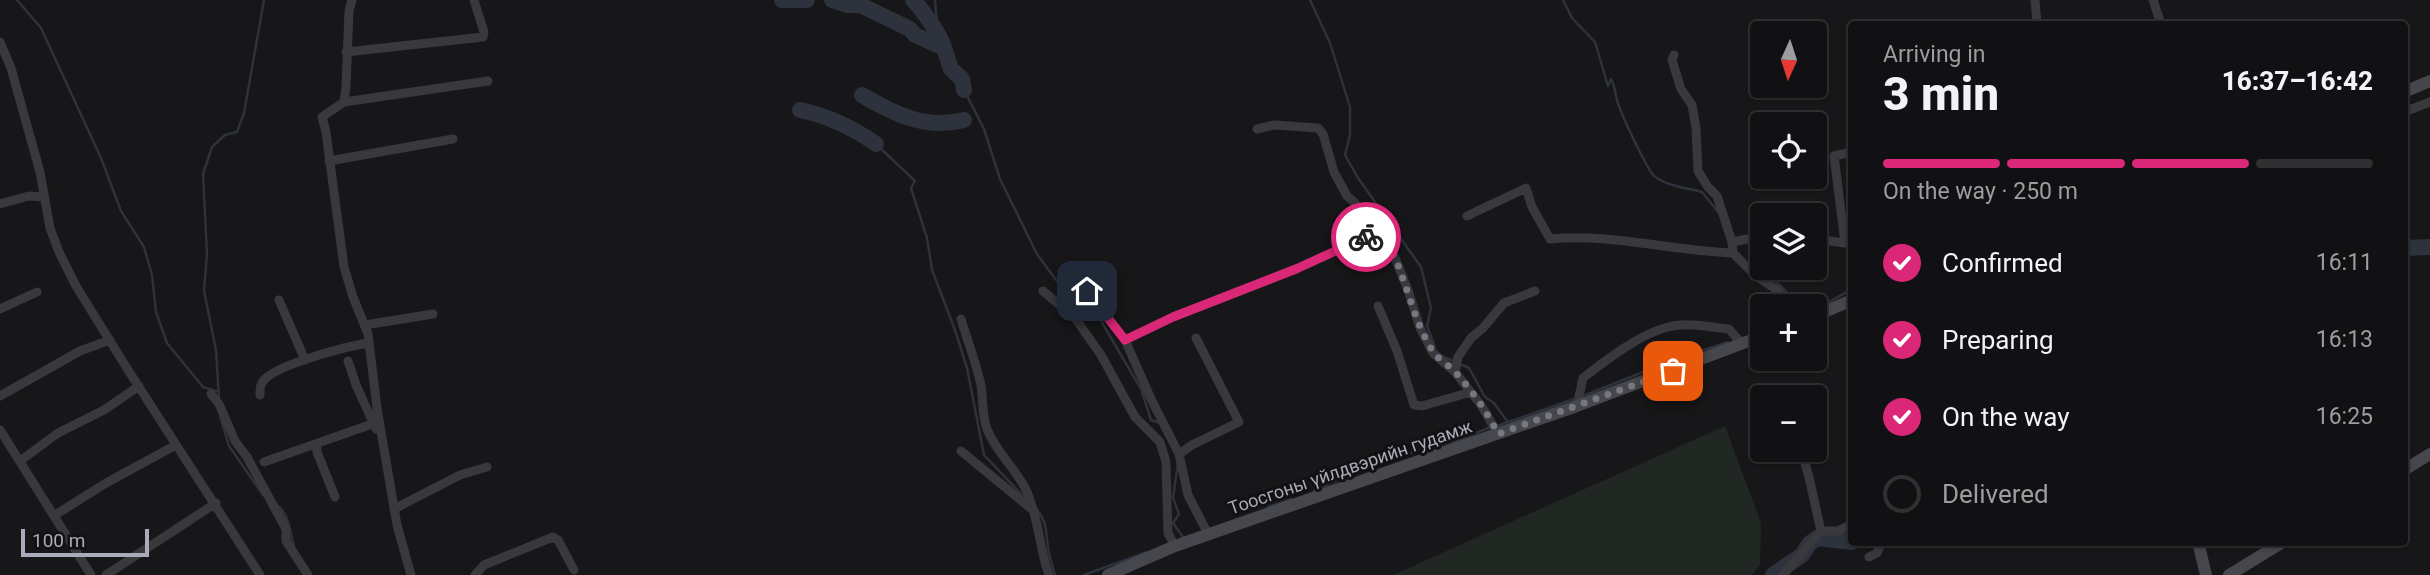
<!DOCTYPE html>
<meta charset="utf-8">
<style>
:root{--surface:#111012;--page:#1a191b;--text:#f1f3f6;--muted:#9c9d9f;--line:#303032;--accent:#db2777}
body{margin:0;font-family:Roboto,sans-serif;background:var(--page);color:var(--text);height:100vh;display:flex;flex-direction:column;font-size:26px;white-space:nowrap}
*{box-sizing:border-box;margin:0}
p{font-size:23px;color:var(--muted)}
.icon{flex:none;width:38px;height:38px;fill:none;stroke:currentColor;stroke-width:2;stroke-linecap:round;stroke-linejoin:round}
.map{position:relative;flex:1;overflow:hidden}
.panel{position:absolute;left:1848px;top:21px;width:560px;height:525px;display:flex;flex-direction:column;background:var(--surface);border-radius:7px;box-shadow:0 2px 5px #0004,0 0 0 2px var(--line)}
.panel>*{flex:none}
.needle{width:46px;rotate:183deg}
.fabs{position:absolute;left:1750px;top:21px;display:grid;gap:14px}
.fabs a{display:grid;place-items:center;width:77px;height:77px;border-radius:7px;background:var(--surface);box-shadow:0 2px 5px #0004,0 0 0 2px var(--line);font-size:35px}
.scale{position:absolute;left:21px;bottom:18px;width:128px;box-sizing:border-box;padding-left:7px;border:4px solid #a9abb8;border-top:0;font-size:19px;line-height:24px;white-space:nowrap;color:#a9abb8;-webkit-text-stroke:5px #121113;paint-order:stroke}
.pin{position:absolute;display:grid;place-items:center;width:60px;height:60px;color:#fff;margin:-30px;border-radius:14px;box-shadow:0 4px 10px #0006}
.courier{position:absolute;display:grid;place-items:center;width:70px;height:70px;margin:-35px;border:5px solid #db2777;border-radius:50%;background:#fff;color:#222;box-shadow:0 2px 9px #0007}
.headline em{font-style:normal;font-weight:800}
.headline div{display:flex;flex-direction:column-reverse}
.headline{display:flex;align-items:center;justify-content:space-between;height:119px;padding:0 35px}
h1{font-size:46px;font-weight:800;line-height:52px}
.bar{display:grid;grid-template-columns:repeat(4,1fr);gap:10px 7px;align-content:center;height:84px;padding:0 35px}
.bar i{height:9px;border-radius:5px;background:var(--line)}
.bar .selected{background:var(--accent)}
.bar p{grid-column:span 4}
ol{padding:0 35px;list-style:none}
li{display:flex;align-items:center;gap:21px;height:77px}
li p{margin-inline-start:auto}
li .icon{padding:7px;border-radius:50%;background:var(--accent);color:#fff;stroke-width:4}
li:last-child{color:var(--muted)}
li i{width:38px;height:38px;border:4px solid var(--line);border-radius:50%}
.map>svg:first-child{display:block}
</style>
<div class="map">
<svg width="2430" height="575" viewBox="0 0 2430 575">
<rect width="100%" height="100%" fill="#171618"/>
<path fill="#212823" d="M1725,426L1761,523L1760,565L1752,575H1393Z"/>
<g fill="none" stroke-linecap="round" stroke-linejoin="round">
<path stroke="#2d323c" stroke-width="2.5" d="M17,0L41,28L101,158L121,211L144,247L152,275L156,312L167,343L203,387L219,392
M935,0L938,36
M1310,0L1330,43L1350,107V135L1345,155L1358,178L1421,267L1431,308L1427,326L1435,347
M1563,0L1572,18L1595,42L1608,86L1611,79C1616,88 1615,97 1619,106C1623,118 1647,169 1654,176C1667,186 1687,188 1702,192L1718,212
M964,90L984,129L1000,179L1037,254L1056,280L1072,293L1088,302L1101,321L1141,389L1151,420L1160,423
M876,144L915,181L911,188L927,238L932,270L955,330L967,368L984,455L1025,498
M1753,267L1772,277L1800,306
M1815,310L1852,289
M1440,355L1469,368L1485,397L1494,403L1507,421
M1583,396L1671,361L1728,342
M219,399L216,350L204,291L207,254L203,174L212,147L225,135L237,132L244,113L264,0
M220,416L229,446L263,495
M1497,426L1577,398
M1178,463L1173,498L1179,514L1173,523L1183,537
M1314,491L1340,479L1357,467L1456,441L1491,427
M277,505C289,514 290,532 294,546
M1268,507L1291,499
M1037,510C1047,522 1046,533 1048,547C1049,557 1053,566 1055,575
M1084,575L1147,552"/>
<path stroke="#2d323c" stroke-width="16" d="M782,0H807
M832,0L847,5H860
M850,0L910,29L915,35L944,48L951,69L962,79L964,90
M913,0C921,8 942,37 944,48
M862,95C894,114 926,130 964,120
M800,110C829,116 852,127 876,144
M2404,248L2430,247
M1773,575L1802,555L1809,544L1817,538L1852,542"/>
<path stroke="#38383d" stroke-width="9" d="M352,0L349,11L346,86L344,102L322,117L326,132L344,267L353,297L368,334L377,408L397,525L411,575
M2035,0L2037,24
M2153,0L2161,24
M0,42L11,68L40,172L50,228L59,252L76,286L128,370L260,575
M346,52L483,37L484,32L474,0
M1674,55L1672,60L1681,89L1692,105L1696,128L1698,171L1708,187L1717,196L1732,242L1733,253L1755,275L1777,290L1790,306
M344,102L488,81
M2404,112L2430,102
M1257,129L1274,125L1318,128L1323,134L1334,172L1347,196L1355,203L1371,235
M1852,152L1834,156L1845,243H1852
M329,161L453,139
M0,204L29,196L44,197
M1467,216L1526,188L1532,207L1550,239C1611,233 1672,251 1733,253
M1815,239L1845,243
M1732,242L1762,236
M1043,291L1075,318L1101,355L1135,417L1160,442L1166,462L1168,533L1175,546
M1087,291L1125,340L1173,317L1296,269L1371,235L1381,236L1391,248L1408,290L1420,328L1433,353L1455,372L1481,405L1498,434
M279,300L305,360
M1378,306L1397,351L1414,405L1422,406L1471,392
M0,309L37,292
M961,319C967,339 975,360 980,381C984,396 981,414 987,429C996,453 1017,469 1027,492C1039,519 1039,548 1049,575
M365,325L433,314
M1125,340L1152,401L1179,454L1188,495L1208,534
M348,361L356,385L376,429
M1455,372L1458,357L1471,338L1483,328L1504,303L1535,291
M211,394L219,404L235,441L247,457L286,529V541L308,575
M260,395C260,388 260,384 265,379C280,364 347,346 369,343
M0,396L80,351L110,340
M1577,406L1583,378C1606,360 1640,334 1668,327C1687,322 1710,327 1729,329L1742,344
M1761,428H1762
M0,430L91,575
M317,444V452L335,497
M1801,450L1809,477L1821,531
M961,451L1034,511
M1179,454L1192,445L1239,422L1196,338
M20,461L58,433L104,410L139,386
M264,462L375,423
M394,509L460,475L487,467
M55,515L106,483L176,445
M1869,557L1877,553L1882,542
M106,575L216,503
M475,575L484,565L553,537L558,540L574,570
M1783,575L1821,531H1838L1852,524"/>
<path stroke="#46464d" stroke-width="12" d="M2404,92L2430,81
M1815,316L1852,300
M2404,470L2430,454
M2198,542L2206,575
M1108,575L1175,546L1577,406L1762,336
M2229,575L2283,542"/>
</g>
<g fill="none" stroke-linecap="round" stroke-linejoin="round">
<path stroke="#767780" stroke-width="7" stroke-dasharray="0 12.6" d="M1366,237C1373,234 1380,234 1386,240C1406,275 1411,316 1432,350C1437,359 1448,364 1455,372C1472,390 1487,412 1498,434L1673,371"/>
<path stroke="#db2777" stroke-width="9" d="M1087,291L1125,340L1173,317L1296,269L1366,237"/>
</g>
<g text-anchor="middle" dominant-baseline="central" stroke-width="6" stroke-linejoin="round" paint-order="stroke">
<g font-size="18" fill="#a9abb8" stroke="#121113">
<text transform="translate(1350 467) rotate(-19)">Тоосгоны үйлдвэрийн гудамж</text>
</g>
</g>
</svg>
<div class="fabs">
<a><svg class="needle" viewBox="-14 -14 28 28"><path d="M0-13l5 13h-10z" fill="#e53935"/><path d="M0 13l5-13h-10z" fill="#9c9d9f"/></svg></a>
<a><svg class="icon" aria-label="locate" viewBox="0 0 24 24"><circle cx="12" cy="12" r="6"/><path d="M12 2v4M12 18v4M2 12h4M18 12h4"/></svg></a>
<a><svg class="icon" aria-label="layers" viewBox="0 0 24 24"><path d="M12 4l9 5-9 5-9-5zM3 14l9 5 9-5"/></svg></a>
<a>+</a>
<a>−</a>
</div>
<div class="scale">100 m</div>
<div class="pin" style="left:1673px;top:371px;background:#ea580c"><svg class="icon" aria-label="bag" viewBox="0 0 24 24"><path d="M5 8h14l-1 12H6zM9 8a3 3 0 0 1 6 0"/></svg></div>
<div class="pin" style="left:1087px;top:291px;background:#1f2937"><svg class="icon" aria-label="home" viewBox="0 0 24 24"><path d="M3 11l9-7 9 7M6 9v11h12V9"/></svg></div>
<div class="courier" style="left:1366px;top:237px"><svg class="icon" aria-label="bike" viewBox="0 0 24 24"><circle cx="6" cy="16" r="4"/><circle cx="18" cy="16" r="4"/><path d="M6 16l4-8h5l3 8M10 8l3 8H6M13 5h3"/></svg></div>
<section class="panel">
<div class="headline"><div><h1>3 min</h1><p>Arriving in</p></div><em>16:37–16:42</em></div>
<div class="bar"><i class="selected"></i><i class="selected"></i><i class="selected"></i><i></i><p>On the way · 250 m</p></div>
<ol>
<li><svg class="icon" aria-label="check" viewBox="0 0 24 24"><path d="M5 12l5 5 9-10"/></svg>Confirmed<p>16:11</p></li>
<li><svg class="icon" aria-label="check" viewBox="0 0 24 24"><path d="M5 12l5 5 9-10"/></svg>Preparing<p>16:13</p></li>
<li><svg class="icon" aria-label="check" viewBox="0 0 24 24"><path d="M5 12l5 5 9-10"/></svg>On the way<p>16:25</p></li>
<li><i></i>Delivered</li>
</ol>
</section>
</div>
